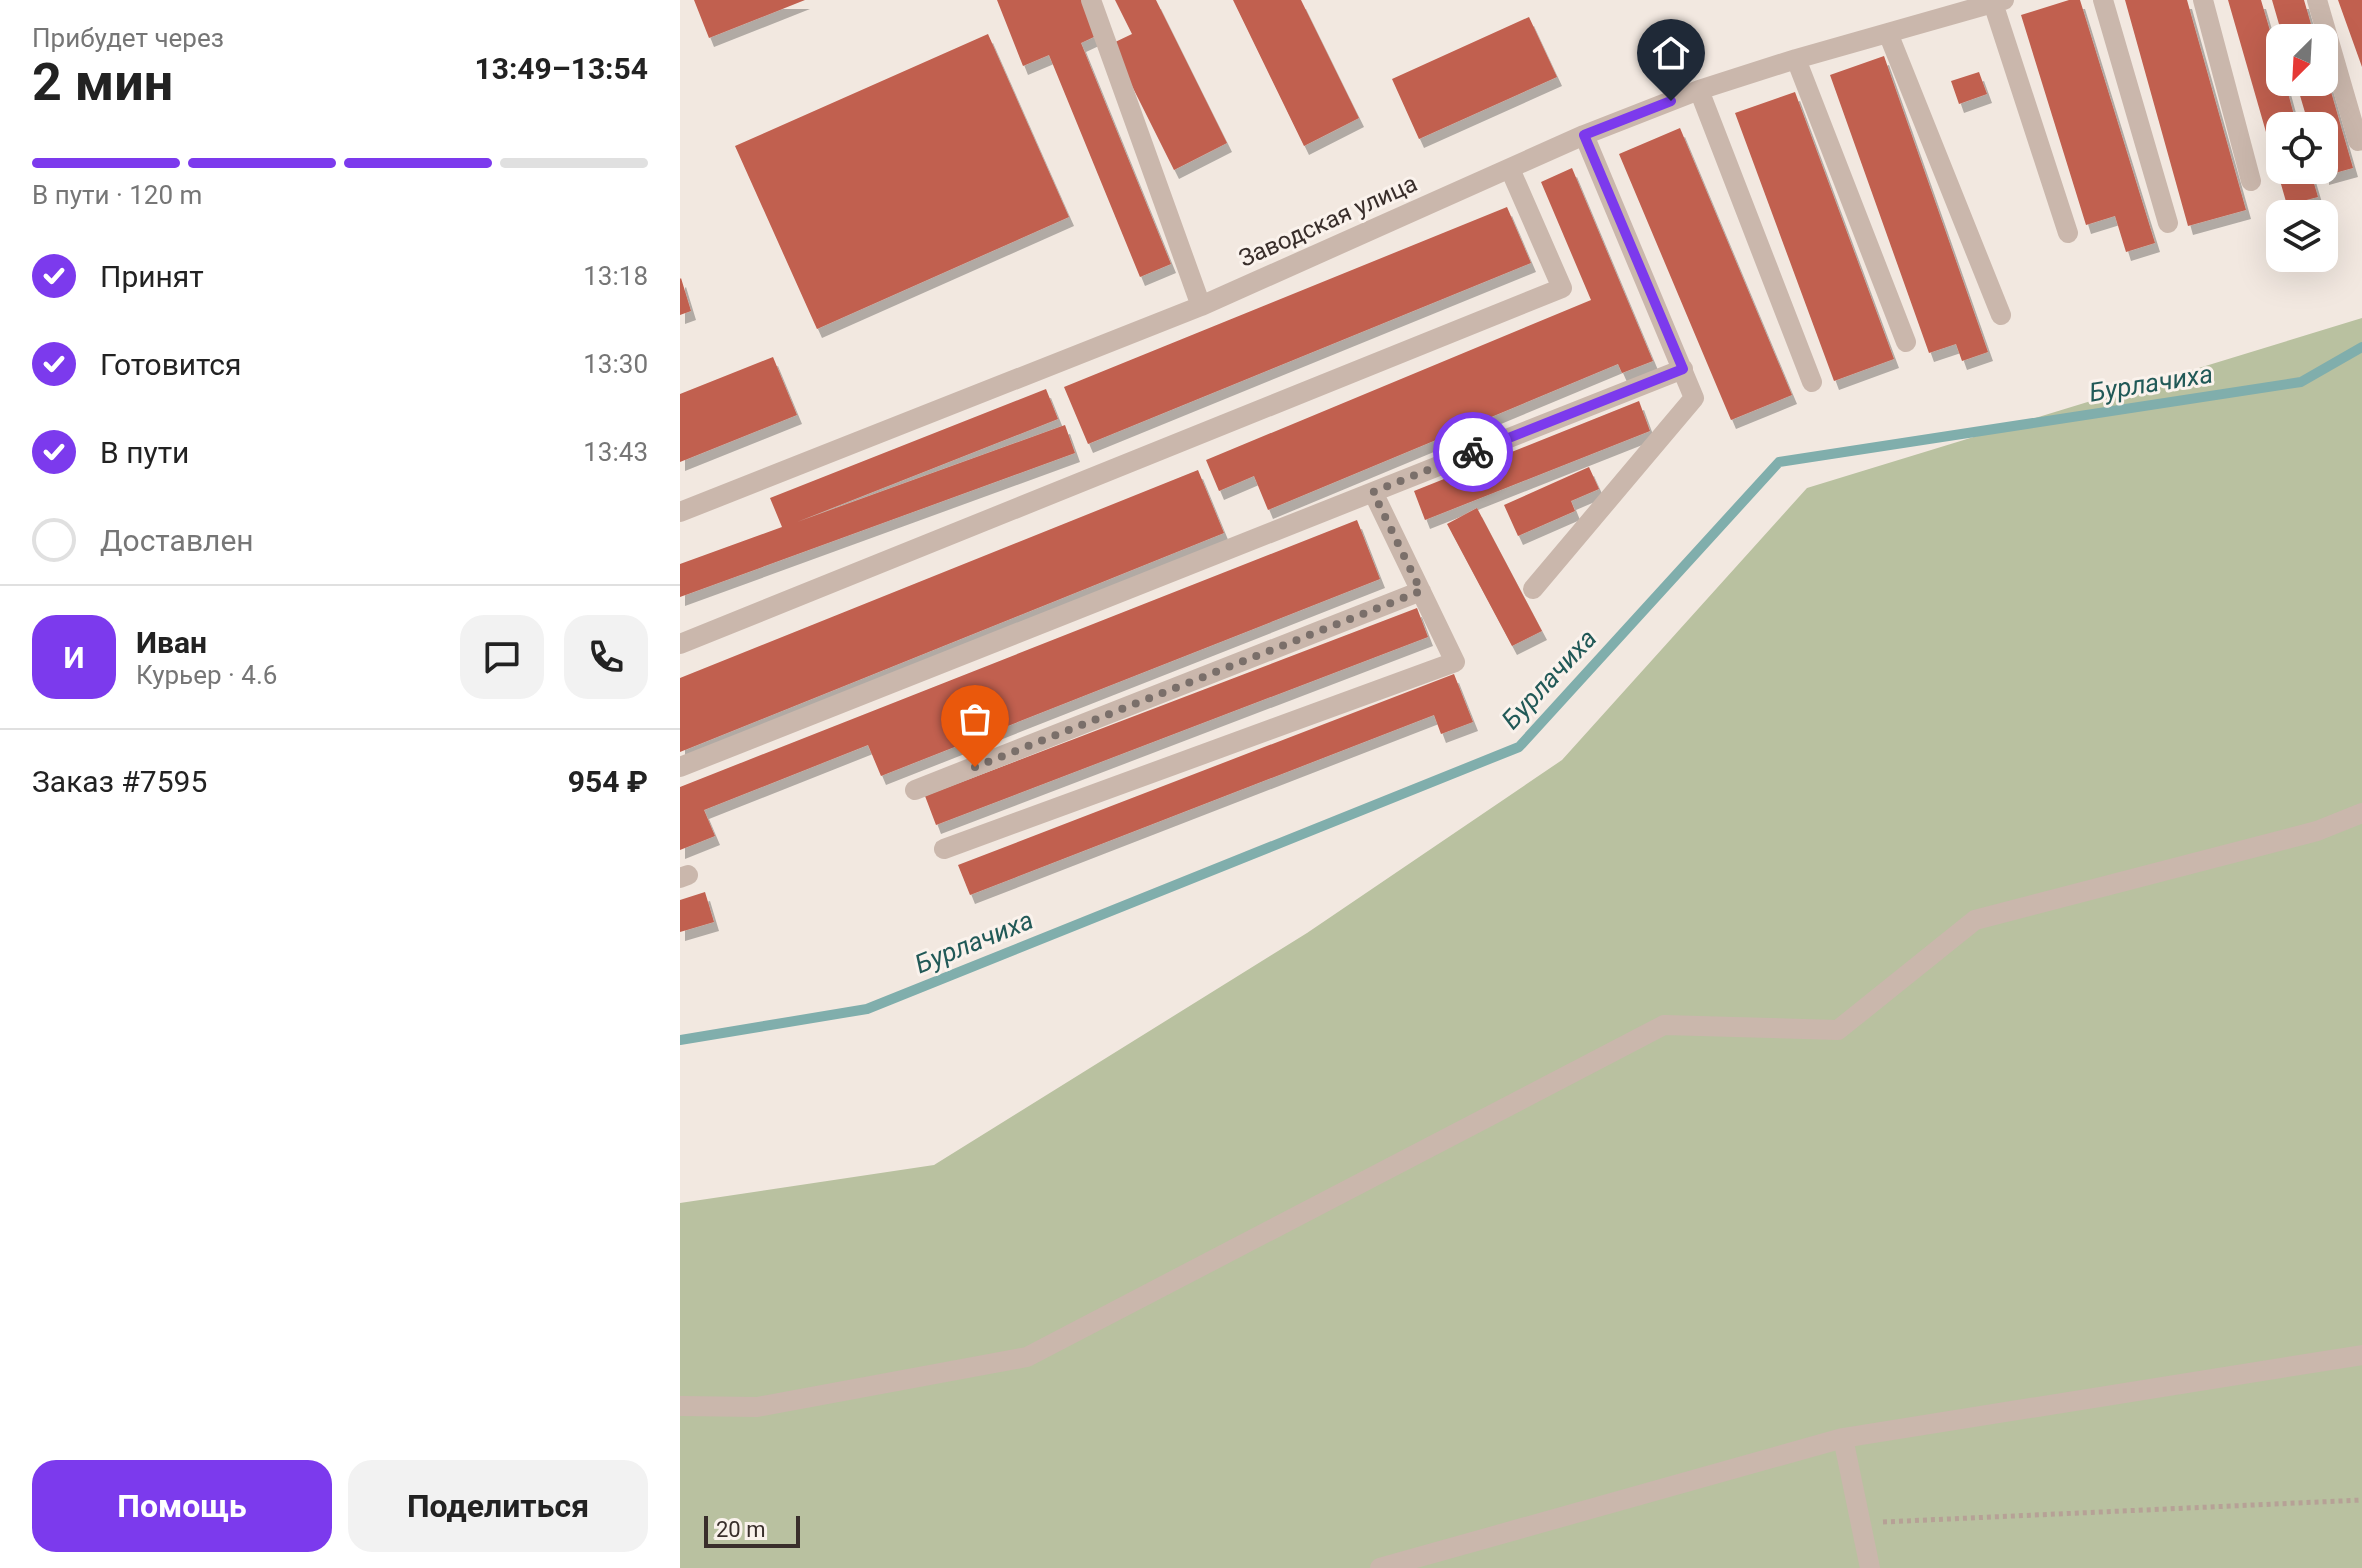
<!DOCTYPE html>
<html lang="ru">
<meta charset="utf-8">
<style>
:root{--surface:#fff;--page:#f2f2f2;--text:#222;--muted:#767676;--line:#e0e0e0;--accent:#7c3aed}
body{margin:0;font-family:Roboto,sans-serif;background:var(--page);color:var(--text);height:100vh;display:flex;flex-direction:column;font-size:30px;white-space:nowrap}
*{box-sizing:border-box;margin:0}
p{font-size:26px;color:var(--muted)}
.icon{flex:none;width:44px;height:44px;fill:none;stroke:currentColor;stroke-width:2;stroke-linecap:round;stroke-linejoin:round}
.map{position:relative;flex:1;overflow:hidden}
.panel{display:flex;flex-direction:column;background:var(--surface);width:680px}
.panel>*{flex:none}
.needle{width:52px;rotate:204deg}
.buttons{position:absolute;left:1586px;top:24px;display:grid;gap:16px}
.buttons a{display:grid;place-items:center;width:72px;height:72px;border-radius:16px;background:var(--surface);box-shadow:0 8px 32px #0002;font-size:40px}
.scale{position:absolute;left:24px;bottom:20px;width:96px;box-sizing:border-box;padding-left:8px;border:4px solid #392e2b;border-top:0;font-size:22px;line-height:28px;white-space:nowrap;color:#392e2b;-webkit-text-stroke:6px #faf2ec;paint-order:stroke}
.pin{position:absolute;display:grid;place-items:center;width:68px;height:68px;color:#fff;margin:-82px -34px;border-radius:50% 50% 50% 0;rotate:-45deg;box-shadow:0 0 8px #0007}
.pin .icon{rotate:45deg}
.courier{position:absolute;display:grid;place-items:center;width:80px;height:80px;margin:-40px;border:6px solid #7c3aed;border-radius:50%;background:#fff;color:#222;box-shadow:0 2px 10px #0007}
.head em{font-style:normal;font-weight:700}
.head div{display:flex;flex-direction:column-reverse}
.head{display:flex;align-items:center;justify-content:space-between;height:136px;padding:0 32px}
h1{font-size:52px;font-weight:700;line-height:60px}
.bar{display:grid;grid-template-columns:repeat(4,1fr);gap:12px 8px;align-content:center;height:96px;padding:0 32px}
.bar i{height:10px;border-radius:6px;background:var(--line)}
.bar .active{background:var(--accent)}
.bar p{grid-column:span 4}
.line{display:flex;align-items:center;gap:20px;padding:0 32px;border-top:2px solid var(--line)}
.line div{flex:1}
.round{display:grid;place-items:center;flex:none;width:84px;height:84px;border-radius:24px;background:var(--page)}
ol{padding:0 32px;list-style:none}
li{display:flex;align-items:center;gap:24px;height:88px}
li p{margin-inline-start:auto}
li .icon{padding:8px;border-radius:50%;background:var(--accent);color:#fff;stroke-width:4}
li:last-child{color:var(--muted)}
li i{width:44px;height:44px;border:4px solid var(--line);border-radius:50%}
.action{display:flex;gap:16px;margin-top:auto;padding:16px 32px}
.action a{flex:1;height:92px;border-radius:24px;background:var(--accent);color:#fff;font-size:32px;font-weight:700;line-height:92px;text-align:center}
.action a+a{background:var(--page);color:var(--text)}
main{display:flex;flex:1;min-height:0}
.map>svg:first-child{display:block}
</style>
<main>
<section class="panel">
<div class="head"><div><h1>2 мин</h1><p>Прибудет через</p></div><em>13:49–13:54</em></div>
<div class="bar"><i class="active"></i><i class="active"></i><i class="active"></i><i></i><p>В пути · 120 m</p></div>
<ol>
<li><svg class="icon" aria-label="check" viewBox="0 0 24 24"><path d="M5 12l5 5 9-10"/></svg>Принят<p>13:18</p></li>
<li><svg class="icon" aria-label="check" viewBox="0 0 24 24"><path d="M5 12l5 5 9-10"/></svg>Готовится<p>13:30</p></li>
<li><svg class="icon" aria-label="check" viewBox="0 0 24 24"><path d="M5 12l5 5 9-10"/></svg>В пути<p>13:43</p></li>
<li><i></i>Доставлен</li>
</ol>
<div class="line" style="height:144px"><b class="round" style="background:var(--accent);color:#fff">И</b><div><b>Иван</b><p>Курьер · 4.6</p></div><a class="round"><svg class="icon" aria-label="chat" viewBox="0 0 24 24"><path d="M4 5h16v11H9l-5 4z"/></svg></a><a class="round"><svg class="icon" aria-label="phone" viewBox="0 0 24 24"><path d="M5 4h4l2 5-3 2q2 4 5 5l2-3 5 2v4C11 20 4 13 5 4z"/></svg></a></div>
<div class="line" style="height:104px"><div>Заказ #7595</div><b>954 ₽</b></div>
<div class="action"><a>Помощь</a><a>Поделиться</a></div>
</section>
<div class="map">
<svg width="1682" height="1568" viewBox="0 0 1682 1568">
<defs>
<filter id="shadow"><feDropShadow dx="5" dy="9" stdDeviation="0" flood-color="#0004"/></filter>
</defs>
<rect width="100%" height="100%" fill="#f2e8e0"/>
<path fill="#b9c1a0" d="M1682,318V1568H0V1203L254,1165L627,933L882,760L1127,488Z"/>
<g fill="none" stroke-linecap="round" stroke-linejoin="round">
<path stroke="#80aeac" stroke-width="10" d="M0,1040L187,1009L839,747L1099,462L1621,382L1682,347"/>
</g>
<path fill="#c1604f" filter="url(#shadow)" d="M14,0H125L29,38Z
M317,0H402L416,36L401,43L491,264L460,277L369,55L343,66Z
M435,0H476L547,143L494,170L431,44L452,34Z
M553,0H621L679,118L624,146Z
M1389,0H1400L1475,243L1446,252L1435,216L1406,225L1341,15Z
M1445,0H1507L1566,210L1508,226Z
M1548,0H1581L1600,65V82H1605L1617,126H1600V170H1630L1638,197L1607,205Z
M1592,0H1624L1635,38H1603Z
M1658,0H1682V67Z
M849,17L877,77L739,139L712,79Z
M308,34L389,217L137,329L55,146Z
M1204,56L1308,352L1282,361L1276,344L1249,353L1150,75Z
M1645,71L1673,168L1644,176V126H1629L1616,82H1644Z
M1299,72L1307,94L1279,104L1271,81Z
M1115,92L1214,359L1154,381L1055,113Z
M1000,128L1112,395L1051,420L939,154Z
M892,168L973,361L942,373L938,364L588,510L574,476L539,491L526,460L911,300L861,182Z
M827,207L851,263L408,444L384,387Z
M1,278L11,311L0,315V279Z
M93,357L117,415L0,462V394Z
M366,389L378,419L117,522L385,425L395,453L0,597V564L102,527L90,498Z
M959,401L970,431L745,520L734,491Z
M909,467L919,489L891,501L895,511L838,536L824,505Z
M518,470L544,533L0,752V678Z
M797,508L862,631L832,646L767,524Z
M677,520L700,579L201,776L188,745L24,810L35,836L0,850V787Z
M737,608L748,637L256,825L245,796Z
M774,674L793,722L761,734L754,715L290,895L278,865Z
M25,892L34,922L0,932V900Z"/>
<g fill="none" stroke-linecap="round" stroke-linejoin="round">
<path stroke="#b6a196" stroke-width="5" stroke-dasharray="4 4" stroke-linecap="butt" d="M1203,1522L1682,1500"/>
<path stroke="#cab7ac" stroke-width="20" d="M411,0L521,306
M1423,0L1488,223
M1523,0L1571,181
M1637,0L1678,141
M1313,3L1388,233
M1208,33L1321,315
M1116,59L1226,342
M1019,90L1132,382
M0,512L521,306L904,135L1019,90L1116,59L1324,0
M853,589L1014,398L904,135
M0,644L882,288L830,169
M0,767L1003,369
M235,790L741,591
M264,849L775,662L693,492
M0,878L8,875
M0,1406L77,1407L347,1357L984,1025L1158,1030L1295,920L1637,831L1682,813
M1163,1438L1190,1568
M700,1568L1163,1438L1682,1355"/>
</g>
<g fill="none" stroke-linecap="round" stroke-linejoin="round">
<path stroke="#7a6f6a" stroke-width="8" stroke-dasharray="0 14.4" d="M295,767L741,591L693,492L793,452"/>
<path stroke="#7c3aed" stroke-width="10" d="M793,452L1003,369L904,135L991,101"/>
</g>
<g text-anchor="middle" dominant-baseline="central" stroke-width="6" stroke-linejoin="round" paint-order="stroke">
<g font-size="24" fill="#392e2b" stroke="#faf2ec">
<text transform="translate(648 221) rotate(-24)">Заводская улица</text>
</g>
<g font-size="26" font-style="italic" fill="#215957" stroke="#faf2ec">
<text transform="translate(1471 383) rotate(-9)">Бурлачиха</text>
<text transform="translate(869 679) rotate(-47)">Бурлачиха</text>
<text transform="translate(294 942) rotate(-22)">Бурлачиха</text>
</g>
</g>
</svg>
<div class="buttons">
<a><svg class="needle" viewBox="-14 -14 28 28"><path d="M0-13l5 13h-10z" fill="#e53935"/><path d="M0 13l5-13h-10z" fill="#767676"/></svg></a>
<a><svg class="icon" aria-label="locate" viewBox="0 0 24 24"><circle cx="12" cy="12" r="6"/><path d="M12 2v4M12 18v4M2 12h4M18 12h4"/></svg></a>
<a><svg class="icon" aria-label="layers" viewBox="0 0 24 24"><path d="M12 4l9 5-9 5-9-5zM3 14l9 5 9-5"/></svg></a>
</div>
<div class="scale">20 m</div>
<div class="pin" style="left:295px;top:767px;background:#ea580c"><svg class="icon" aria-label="bag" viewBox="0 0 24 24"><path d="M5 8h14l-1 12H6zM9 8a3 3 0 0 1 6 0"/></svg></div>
<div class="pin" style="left:991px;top:101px;background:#1f2937"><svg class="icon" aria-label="home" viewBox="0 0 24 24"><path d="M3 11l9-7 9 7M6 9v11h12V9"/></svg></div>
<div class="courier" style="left:793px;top:452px"><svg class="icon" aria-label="bike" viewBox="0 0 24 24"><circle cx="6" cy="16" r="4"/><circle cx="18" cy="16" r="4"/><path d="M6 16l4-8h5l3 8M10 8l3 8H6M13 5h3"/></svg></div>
</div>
</main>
